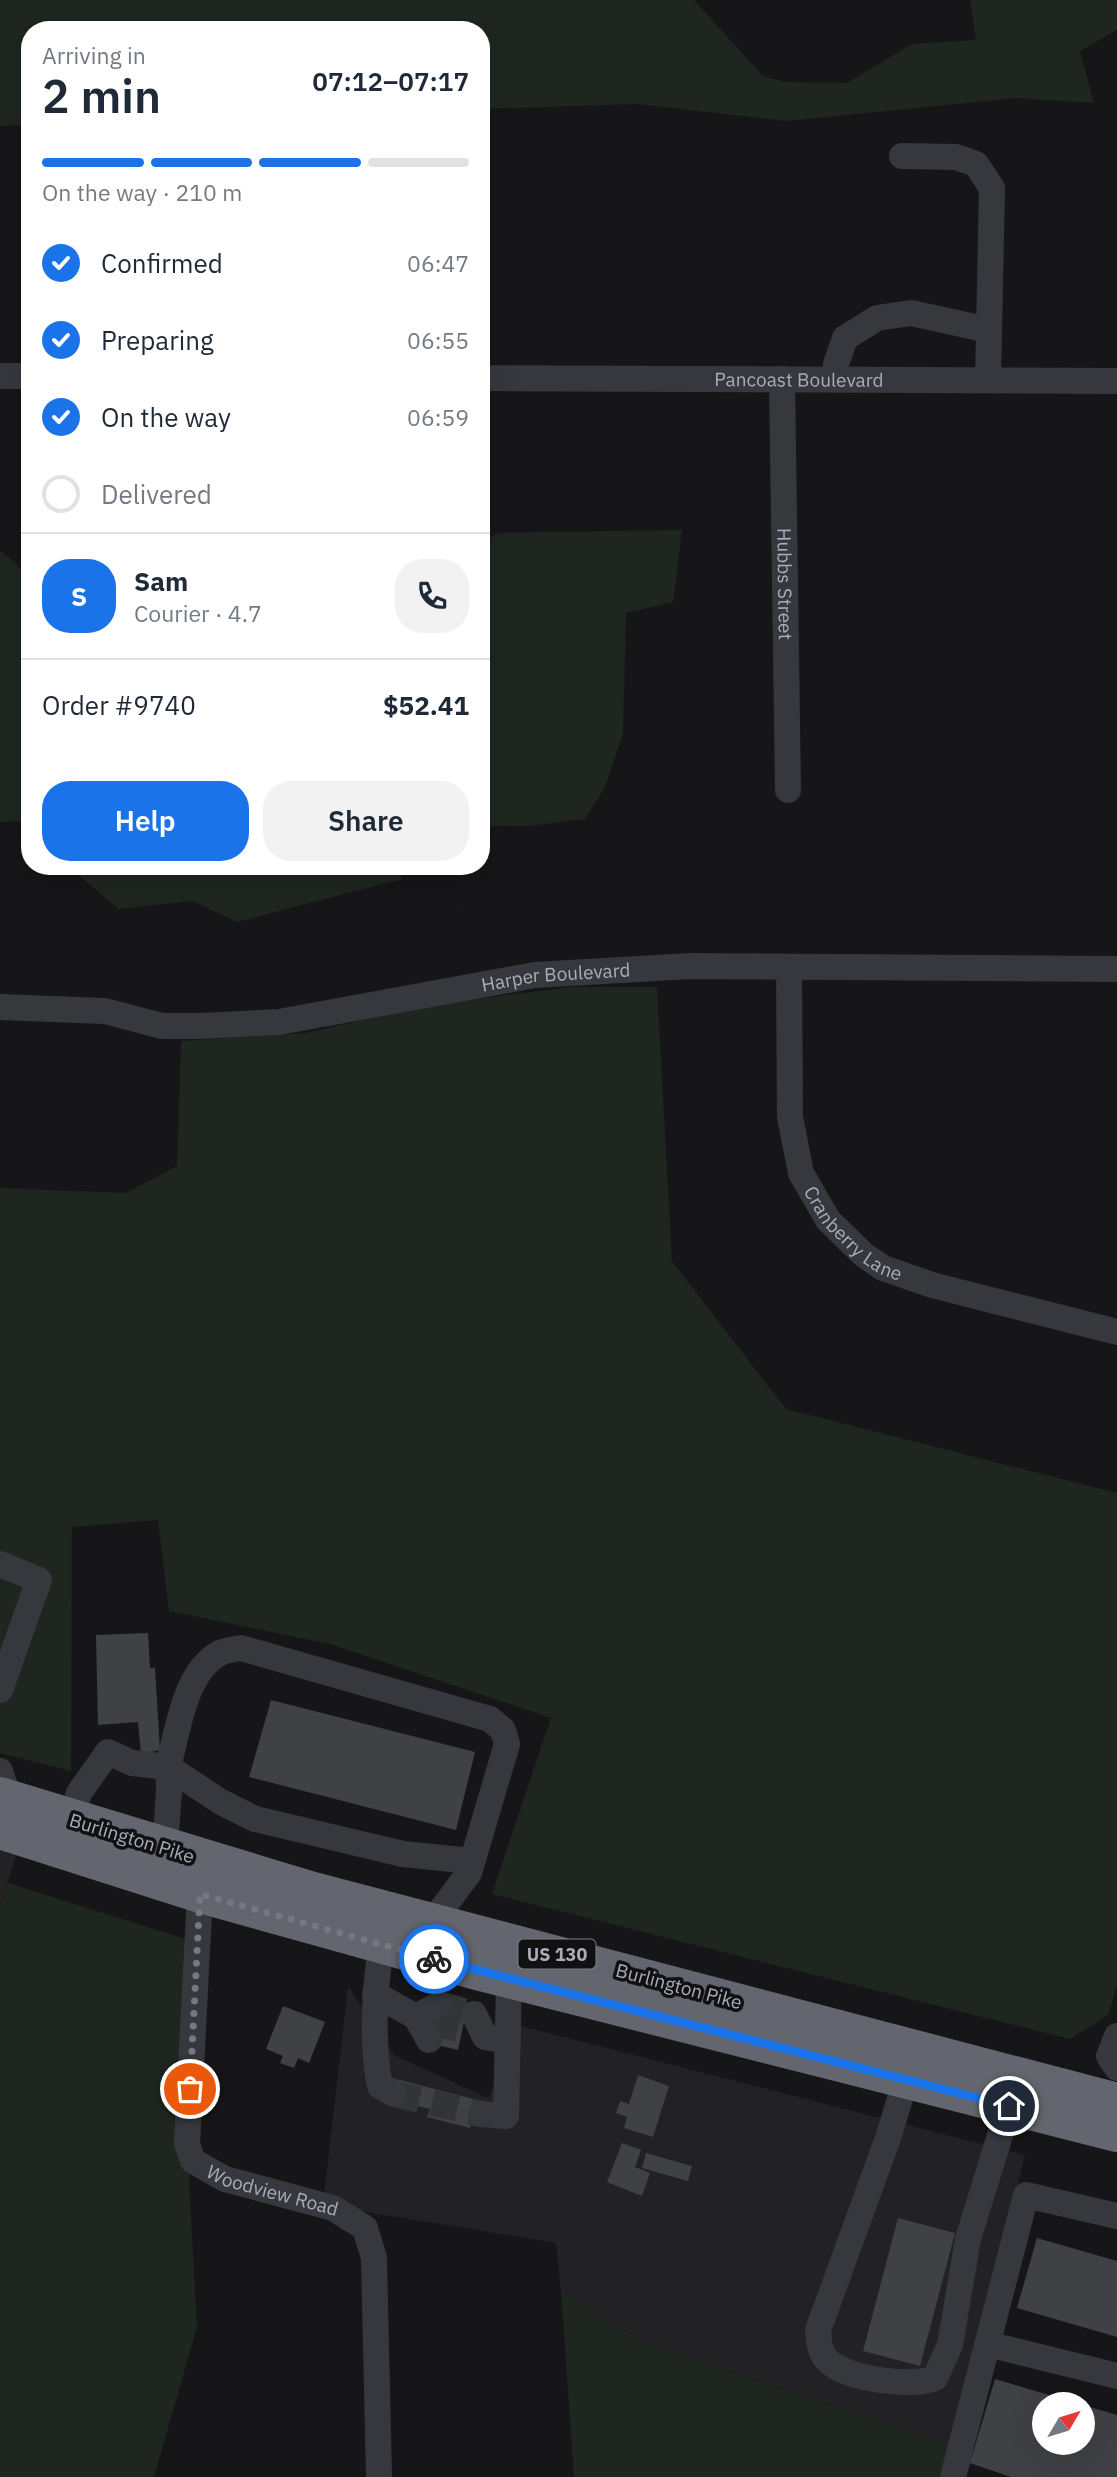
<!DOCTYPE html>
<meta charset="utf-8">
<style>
:root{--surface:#fff;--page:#f2f2f3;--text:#1f2937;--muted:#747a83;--line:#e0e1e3;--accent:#1a73e8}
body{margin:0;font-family:"IBM Plex Sans",sans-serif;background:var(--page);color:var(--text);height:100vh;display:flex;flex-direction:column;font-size:26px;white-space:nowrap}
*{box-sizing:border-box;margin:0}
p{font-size:23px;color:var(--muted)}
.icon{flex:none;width:38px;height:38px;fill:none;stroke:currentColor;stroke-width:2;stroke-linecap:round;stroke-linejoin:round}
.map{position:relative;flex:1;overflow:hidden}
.sheet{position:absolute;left:21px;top:21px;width:469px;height:854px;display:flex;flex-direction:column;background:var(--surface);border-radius:28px;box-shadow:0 7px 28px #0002}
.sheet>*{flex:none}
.needle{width:46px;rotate:52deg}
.fabs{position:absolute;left:1032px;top:2392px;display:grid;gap:14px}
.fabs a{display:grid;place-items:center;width:63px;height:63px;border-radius:50%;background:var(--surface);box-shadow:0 7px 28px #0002;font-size:35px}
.pin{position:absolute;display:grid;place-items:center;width:60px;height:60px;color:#fff;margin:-30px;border:4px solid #fff;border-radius:50%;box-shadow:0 2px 7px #0007}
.courier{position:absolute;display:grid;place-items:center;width:70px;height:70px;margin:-35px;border:5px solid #1a73e8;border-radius:50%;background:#fff;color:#222;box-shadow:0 2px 9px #0007}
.headline em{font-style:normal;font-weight:600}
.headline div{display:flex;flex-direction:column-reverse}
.headline{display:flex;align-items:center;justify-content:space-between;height:119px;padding:0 21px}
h1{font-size:46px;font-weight:600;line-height:52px}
.bar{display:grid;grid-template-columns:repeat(4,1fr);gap:10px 7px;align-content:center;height:84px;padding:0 21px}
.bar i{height:9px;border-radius:5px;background:var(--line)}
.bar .selected{background:var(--accent)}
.bar p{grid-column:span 4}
.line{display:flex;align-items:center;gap:18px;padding:0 21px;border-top:2px solid var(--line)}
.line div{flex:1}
.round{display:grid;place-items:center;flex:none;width:74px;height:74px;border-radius:28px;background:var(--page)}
ol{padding:0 21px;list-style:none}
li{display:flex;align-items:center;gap:21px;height:77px}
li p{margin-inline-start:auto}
li .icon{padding:7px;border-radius:50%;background:var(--accent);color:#fff;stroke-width:4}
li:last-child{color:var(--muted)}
li i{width:38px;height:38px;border:4px solid var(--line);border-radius:50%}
.primary-button{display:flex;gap:14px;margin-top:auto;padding:14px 21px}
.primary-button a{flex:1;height:80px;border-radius:28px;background:var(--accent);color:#fff;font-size:28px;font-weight:600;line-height:80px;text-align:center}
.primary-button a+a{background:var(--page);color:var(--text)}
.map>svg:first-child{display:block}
</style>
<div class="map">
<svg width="1117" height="2477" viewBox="0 0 1117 2477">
<rect width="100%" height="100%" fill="#161618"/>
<path fill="#222225" d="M0,1830L21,1838L0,1909Z
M348,1986L394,2055L488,2098L521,2026L1025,2155L952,2447L640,2340L561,2291L556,2243L323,2205Z"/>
<path fill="#1e261f" d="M0,0H694L763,76L785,82L847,83L912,44L976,40L970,0H1117V30L1080,51L1094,103L1016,98L787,121L637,104L481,109V30H30V125L0,126Z
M682,530L673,602L626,613L623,734L604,789L585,819L528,826H481V542L498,533Z
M0,550L30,576V821L0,822Z
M75,866H398L402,879L237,922L193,901L118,909L82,878Z
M571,987H657L672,1261L786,1409L1117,1493V1984L1108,2015L1070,2039L492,1894L551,1718L330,1644L169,1611L158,1520L72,1527L71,1771L0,1753V1188L126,1193L177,1166L181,1041L306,1033L431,1005Z
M8,1883L195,1942L187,2144L197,2327L154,2477H0V1909Z
M561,2291L640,2340L952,2447L946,2477H574Z"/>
<path fill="#404145" d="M148,1633L150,1668H155L160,1750L141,1754L138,1722L98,1725L96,1635Z
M271,1700L475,1752L456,1830L249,1777Z
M435,1995L468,2003L458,2050L424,2042Z
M283,2006L325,2022L309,2063L298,2058L294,2068L280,2063L283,2056L266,2049Z
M638,2075L669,2086L653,2137L624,2128L627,2117L616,2113L620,2101L629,2104Z
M392,2078L477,2100L470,2128L427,2117L430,2109L387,2098Z
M622,2143L641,2150L635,2167L650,2173L642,2196L607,2182Z
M646,2153L692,2166L688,2181L642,2168Z
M898,2218L955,2233L920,2366L863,2351Z
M1037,2238L1117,2261V2337L1017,2308Z
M995,2379L1080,2404H1045V2443H1083V2405L1117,2415V2477H1011L970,2463Z"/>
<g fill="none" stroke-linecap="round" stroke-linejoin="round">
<path stroke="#333438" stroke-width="26" stroke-dasharray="26 13" stroke-linecap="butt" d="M439,2004L474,2014
M433,2022L469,2032
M394,2094L481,2114"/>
<g stroke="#37383d" stroke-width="26">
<path d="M902,156L956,157L976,164L992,188L988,380"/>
<path d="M0,376H30"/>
<path id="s1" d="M481,378L1117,381"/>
<path id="s2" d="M782,379L788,790"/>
<path d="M835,379L836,364L845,338L877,318L911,313L989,330"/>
<path id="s3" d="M789,969L790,1117L801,1173L828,1220L864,1255L883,1268L932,1285L1117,1332"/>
<path id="s4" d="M0,1007L105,1011L162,1026H200L279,1022L535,975L690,966L1117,969"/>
<path d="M0,1564L39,1580L0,1690"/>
<path d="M0,1771L9,1799"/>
<path d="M71,1820L79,1793L108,1752L132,1763L168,1767L169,1791L165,1848"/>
<path id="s5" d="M200,1894L187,2144L193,2161L225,2179L333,2208L365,2228L374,2258L379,2477"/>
<path d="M433,1921L469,1873L507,1744L503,1730L490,1719L241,1648C235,1649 226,1650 220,1653C184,1672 178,1731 168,1767L221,1802L255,1819L403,1854L472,1861"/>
<path d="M381,1944C375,1990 371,2039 380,2086L394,2094"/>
<path d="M375,1994L416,2017L439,2004"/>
<path d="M474,2014L485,2037L508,2041"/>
<path d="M416,2017L429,2040"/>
<path d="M1117,2036L1109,2056L1117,2068"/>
<path d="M906,2079L888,2138L818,2330C819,2341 819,2352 828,2361C847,2379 912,2388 935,2378L950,2345L968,2239L1009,2106"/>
<path d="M481,2114L506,2116L509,1979"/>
<path d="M987,2344L1117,2376"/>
<path d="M953,2477L1026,2195L1117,2216"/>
</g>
<path stroke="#63666e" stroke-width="38" d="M0,1796L313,1891L1117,2102
M0,1830L200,1894L473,1970L1117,2133"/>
</g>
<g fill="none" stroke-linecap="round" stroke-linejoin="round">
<path stroke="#757880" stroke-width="7" stroke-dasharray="0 12.6" d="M190,2089L200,1894L434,1959"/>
<path stroke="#1a73e8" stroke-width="9" d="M434,1959L1009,2106"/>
</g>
<g text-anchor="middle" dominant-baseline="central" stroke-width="7" stroke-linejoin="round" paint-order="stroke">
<rect fill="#111113" stroke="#7b7e86" stroke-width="2" x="518.5" y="1939.5" width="77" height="29" rx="5"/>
<g font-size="18" font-weight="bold" fill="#a8adb8">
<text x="557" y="1954">US 130</text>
</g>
<g font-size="19" fill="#a8adb8" stroke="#111113">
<text stroke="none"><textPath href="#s1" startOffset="318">Pancoast Boulevard</textPath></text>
<text stroke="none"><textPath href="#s2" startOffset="205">Hubbs Street</textPath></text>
<text stroke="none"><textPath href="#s4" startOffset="562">Harper Boulevard</textPath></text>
<text stroke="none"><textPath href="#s3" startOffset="287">Cranberry Lane</textPath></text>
<text transform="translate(132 1838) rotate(17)">Burlington Pike</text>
<text transform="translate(679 1986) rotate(15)">Burlington Pike</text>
<text stroke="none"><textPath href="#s5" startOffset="354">Woodview Road</textPath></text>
</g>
</g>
</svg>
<div class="fabs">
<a><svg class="needle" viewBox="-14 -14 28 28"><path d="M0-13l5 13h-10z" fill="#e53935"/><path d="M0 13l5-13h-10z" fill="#747a83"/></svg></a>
</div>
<div class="pin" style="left:190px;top:2089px;background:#ea580c"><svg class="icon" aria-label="bag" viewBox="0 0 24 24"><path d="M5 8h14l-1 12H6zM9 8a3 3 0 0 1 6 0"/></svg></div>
<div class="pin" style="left:1009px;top:2106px;background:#1f2937"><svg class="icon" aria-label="home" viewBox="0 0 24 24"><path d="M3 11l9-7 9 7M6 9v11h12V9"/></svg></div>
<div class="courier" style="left:434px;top:1959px"><svg class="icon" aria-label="bike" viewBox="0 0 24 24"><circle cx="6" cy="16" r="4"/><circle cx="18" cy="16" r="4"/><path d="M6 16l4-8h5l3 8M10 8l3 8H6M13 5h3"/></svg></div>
<section class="sheet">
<div class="headline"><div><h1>2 min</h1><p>Arriving in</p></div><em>07:12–07:17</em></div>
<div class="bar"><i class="selected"></i><i class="selected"></i><i class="selected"></i><i></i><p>On the way · 210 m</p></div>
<ol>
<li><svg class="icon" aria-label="check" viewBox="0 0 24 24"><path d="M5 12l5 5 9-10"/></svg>Confirmed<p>06:47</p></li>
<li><svg class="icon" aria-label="check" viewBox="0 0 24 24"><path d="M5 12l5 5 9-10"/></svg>Preparing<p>06:55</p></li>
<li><svg class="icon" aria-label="check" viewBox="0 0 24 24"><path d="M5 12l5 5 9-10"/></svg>On the way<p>06:59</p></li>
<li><i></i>Delivered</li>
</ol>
<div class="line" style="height:126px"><b class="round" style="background:var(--accent);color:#fff">S</b><div><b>Sam</b><p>Courier · 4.7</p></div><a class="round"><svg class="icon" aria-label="phone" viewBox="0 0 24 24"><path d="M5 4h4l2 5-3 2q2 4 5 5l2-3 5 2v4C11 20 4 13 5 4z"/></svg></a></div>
<div class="line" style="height:91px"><div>Order #9740</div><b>$52.41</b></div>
<div class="primary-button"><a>Help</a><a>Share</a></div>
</section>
</div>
